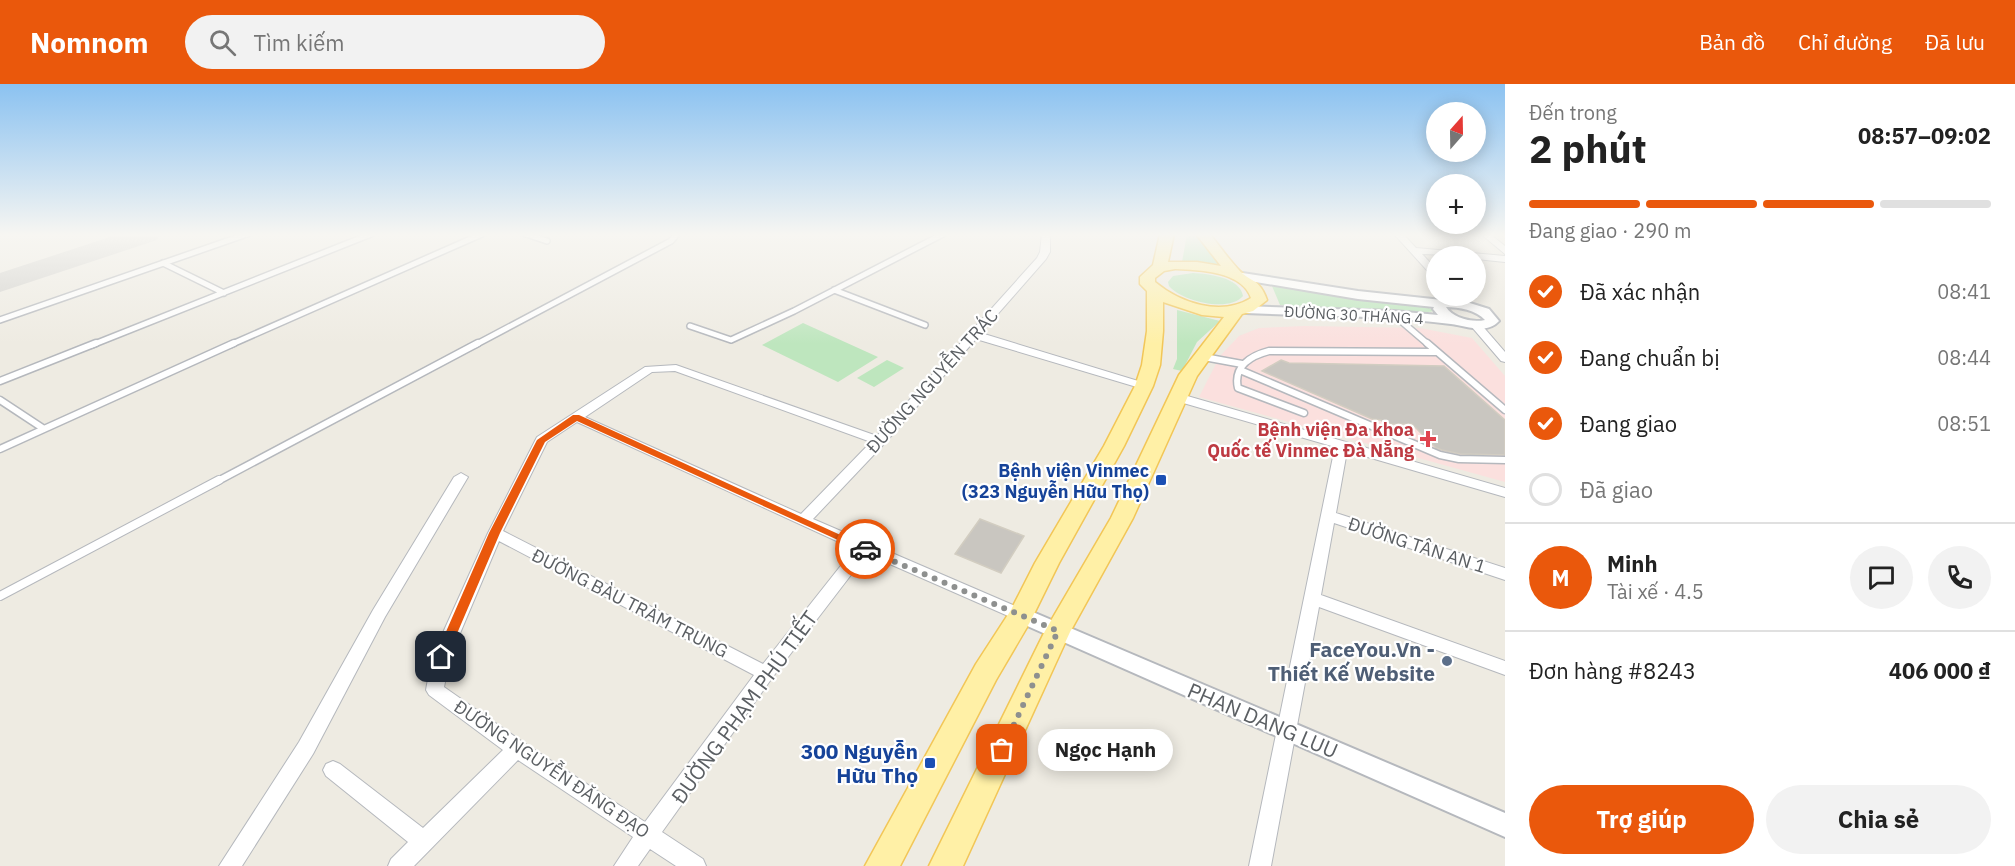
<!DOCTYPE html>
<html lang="vi">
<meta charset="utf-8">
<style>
:root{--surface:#fff;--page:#f2f2f2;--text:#222;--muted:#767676;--line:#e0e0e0;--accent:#ea580c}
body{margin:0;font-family:"IBM Plex Sans",sans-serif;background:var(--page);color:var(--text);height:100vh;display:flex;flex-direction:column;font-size:22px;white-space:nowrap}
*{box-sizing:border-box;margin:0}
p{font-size:20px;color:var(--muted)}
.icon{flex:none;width:33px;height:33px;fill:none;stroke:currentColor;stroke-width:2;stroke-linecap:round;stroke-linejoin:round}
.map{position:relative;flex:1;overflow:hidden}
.side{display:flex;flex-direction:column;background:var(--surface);width:510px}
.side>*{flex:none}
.needle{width:39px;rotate:20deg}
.controls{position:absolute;left:1426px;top:18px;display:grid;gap:12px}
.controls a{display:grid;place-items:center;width:60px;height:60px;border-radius:50%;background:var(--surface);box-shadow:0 3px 15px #0003;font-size:30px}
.pin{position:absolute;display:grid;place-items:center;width:51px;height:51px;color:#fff;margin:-26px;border-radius:12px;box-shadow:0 3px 9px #0006}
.courier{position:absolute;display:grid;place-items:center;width:60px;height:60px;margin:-30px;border:4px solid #ea580c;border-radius:50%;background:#fff;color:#222;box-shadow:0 2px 8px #0007}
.bubble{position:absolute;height:42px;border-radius:21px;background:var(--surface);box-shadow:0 3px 15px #0003;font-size:20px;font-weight:800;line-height:42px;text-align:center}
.overview em{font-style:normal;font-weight:800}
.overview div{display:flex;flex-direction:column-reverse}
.overview{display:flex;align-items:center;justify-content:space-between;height:102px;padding:0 24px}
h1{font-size:39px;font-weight:800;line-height:45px}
.bar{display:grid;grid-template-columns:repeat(4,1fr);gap:9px 6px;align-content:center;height:72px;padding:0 24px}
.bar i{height:8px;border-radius:4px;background:var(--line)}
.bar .current{background:var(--accent)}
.bar p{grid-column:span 4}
.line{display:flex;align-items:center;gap:15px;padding:0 24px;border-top:2px solid var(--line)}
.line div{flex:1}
.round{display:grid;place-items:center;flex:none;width:63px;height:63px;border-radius:32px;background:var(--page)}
ol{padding:0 24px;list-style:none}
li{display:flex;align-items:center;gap:18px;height:66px}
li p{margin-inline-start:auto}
li .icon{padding:6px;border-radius:50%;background:var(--accent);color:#fff;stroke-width:4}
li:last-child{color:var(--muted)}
li i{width:33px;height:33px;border:3px solid var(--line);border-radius:50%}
.action{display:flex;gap:12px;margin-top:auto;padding:12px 24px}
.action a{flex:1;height:69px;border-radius:36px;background:var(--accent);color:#fff;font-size:24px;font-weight:800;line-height:69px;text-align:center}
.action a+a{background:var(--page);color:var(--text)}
header{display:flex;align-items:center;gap:36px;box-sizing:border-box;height:84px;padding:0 30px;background:var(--accent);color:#fff}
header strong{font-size:28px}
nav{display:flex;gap:33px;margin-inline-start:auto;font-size:21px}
.search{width:420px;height:54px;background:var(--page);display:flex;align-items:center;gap:15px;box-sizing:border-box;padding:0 21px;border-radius:33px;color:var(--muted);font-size:22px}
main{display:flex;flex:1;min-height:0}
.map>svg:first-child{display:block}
</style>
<header>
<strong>Nomnom</strong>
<div class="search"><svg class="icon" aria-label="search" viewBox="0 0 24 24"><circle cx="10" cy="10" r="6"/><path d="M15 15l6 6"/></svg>Tìm kiếm</div>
<nav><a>Bản đồ</a><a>Chỉ đường</a><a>Đã lưu</a></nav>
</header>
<main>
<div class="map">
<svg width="1505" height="782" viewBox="0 0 1505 782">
<rect width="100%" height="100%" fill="#eeebe2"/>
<path fill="#fbe0de" d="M1304,242L1420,244L1472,254L1505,292V398L1199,313L1220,272L1239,252L1259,244Z"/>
<path fill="#bee6be" d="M1187,150H1197L1225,183L1182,178Z
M1193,189C1208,190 1240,193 1243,212C1229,229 1181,217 1169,202L1168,198L1173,192Z
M1272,202L1363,216L1425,222L1435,227L1422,229L1280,221Z
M1177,226L1220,237L1197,258L1182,287L1173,285L1177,275Z
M803,239L878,273L838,298L762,261Z
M887,276L904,284L874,303L857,294Z"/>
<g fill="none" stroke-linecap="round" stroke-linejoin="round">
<path fill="#d1d0cc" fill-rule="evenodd" d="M119,150H160L157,156L0,208V189Z"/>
</g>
<path fill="#c9c6c0" stroke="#d2cdc1" stroke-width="1.5" d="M1281,276L1289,279L1444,282L1505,336V371L1460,370L1442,366L1436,364L1412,340H1385L1381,336L1372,335L1262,287Z
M980,435L1024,452L1001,489L955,470Z"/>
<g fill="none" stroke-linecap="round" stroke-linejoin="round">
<g stroke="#b5b8bd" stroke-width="8">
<path id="service-far2" d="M526,150L547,157
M163,179L224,209
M834,206L925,241
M1394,231L1429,261
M0,236L247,150
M690,242L731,256L794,227L943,150
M92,261L371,150
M230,261L482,150
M475,261L671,157L677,150"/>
</g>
<g stroke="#b5b8bd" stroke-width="9">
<path id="service-far1" d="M1427,259L1505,326
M1204,273L1242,280
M1240,286L1440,371L1459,375L1505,376
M0,297L96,259
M0,316L44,345L234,259
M1304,329L1238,304C1233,283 1250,272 1269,267L1435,268
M0,365L44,345
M216,398L478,259"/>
</g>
<g stroke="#b5b8bd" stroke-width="10">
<path id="service" d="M0,512L219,396"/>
</g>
<g stroke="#b5b8bd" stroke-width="2">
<path id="minor" d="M1042,150H1050V168L1046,175L981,249L1148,300L1150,302L1148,304H1140L976,255L884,360L813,435L1027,527L1029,531L1027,535L1021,537L1015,535L867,470L772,594L662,748L703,775L706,782H676L650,765L638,782H614L633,753L518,676L414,782H388L391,775L408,758L326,692L323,686L326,680L333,677L340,680L423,744L503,666L429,611L426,606L432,573L488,449L537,353L645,283L676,281L877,352L1037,174L1040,168ZM675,287L871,358L801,430L585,333L652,288ZM577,338L854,465L763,580L503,447L547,358ZM499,457L754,591L645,738L524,659L444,603L450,573Z
M1394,150H1403L1416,164L1505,172V178L1476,175V172L1422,170L1437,186V195L1434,194Z
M1481,150H1490L1505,162V170Z
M1475,237L1479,238L1505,268V278L1501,277L1471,242L1470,240Z
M1177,309L1505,404V413L1347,367L1336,429L1505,484V496L1334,439L1321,511L1505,577V591L1319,523L1271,782H1249L1335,363L1173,316L1171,313Z
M461,389L468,393L385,533L313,670L242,782H219L299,658L373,526L454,393Z"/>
</g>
<g stroke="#b5b8bd" stroke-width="4">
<path id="tertiary" d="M1236,188L1358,207L1442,216L1457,215L1489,225L1499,237C1486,251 1467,242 1451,240C1383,231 1314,232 1246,229L1240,225L1242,222L1394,227L1438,231L1433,225L1434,223L1358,215L1232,194V190ZM1446,223C1459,223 1476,226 1485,236C1472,239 1453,234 1446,223Z
M1021,523L1505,729V753L1014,536L1011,531L1014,526Z"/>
</g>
<g stroke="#f2c657" stroke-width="3">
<path id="primary" d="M1160,150H1174L1168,178H1197L1221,182L1196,150H1210C1219,162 1228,174 1238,185C1250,199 1259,193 1267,216L1253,227L1242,230L1197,292L1133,434L1070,548L963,782H929L1045,547L1111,434L1179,291L1224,233L1202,231L1163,218V247L1160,281L1153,302L1124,362L1059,479L1030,538L996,596L900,782H865L976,580L1011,526L1035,479L1104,362L1135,302L1142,281L1147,247V207L1140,200V193L1153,181ZM1175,185C1199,186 1242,187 1251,214C1221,233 1180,219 1155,198V194L1164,187Z"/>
</g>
<use href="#service-far2" stroke="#fff" stroke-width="5"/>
<use href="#service-far1" stroke="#fff" stroke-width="6"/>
<use href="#service" stroke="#fff" stroke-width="8"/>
<use href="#minor" fill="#fff" fill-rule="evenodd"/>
<use href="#tertiary" fill="#fff" fill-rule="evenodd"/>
<use href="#primary" fill="#fff0a6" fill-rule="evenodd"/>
</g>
<linearGradient id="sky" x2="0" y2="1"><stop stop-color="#8bc2f1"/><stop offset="0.58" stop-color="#f7f6f2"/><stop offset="1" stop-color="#f7f6f2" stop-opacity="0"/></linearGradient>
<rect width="1505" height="260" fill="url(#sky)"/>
<path fill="#ea580c" d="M573,331H579L871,465L865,468L862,467L577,337L545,358L500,449L447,573L445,577H436L435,573L489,449L537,356Z"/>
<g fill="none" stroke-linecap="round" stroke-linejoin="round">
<path stroke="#8e908f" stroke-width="6" stroke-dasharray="0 10.8" d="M865,465L1058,547L1002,666"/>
</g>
<path fill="#e0444e" stroke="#fff" stroke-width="2" d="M1425 346h6v6h6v6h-6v6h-6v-6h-6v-6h6z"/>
<g fill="#1a4fb4" stroke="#fff" stroke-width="2">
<rect x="1155" y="390" width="12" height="12" rx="3"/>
<rect x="924" y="673" width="12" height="12" rx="3"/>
</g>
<circle fill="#5c6f8a" stroke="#fff" stroke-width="2" cx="1447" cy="577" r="6"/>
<g text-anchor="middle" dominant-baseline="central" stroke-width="4.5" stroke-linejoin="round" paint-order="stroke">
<g font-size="15" fill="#5b5f63" stroke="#fff">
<text transform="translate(1354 231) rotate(3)">ĐƯỜNG 30 THÁNG 4</text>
</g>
<g font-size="18" fill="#5b5f63" stroke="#fff">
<text transform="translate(932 297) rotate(-48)">ĐƯỜNG NGUYỄN TRÁC</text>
<text transform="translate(1417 461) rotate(18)">ĐƯỜNG TÂN AN 1</text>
<text transform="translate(630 519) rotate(27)">ĐƯỜNG BÀU TRÀM TRUNG</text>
<text transform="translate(552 685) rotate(34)">ĐƯỜNG NGUYỄN ĐĂNG ĐẠO</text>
</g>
<g font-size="18" font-weight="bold" fill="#be3a42" stroke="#fff" text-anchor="end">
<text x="1414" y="345">Bệnh viện Đa khoa<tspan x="1414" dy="21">Quốc tế Vinmec Đà Nẵng</tspan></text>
</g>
<g font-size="18" font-weight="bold" fill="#164399" stroke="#fff" text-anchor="end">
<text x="1149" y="386">Bệnh viện Vinmec<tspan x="1149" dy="21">(323 Nguyễn Hữu Thọ)</tspan></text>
</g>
<g font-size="21" font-weight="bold" fill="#4e5e75" stroke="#fff" text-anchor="end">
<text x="1435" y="565">FaceYou.Vn -<tspan x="1435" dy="24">Thiết Kế Website</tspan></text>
</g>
<g font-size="21" fill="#5b5f63" stroke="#fff">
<text transform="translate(744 623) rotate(-54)">ĐƯỜNG PHẠM PHÚ TIẾT</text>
<text transform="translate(1263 636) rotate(23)">PHAN DANG LUU</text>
</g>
<g font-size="21" font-weight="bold" fill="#164399" stroke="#fff" text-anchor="end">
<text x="918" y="667">300 Nguyễn<tspan x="918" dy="24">Hữu Thọ</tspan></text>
</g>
</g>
</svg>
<div class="controls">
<a><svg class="needle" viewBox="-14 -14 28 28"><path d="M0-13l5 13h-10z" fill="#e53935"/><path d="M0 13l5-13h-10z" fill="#767676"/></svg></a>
<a>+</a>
<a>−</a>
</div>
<div class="pin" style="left:1002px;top:666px;background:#ea580c"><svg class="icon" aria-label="bag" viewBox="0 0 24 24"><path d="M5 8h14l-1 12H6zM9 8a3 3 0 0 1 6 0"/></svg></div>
<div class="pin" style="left:441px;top:573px;background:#1f2937"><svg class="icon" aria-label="home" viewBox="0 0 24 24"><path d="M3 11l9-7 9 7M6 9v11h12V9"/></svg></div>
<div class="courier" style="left:865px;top:465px"><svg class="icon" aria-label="car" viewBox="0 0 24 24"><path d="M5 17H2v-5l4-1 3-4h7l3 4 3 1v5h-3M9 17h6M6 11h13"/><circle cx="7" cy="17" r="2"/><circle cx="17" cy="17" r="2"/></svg></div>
<div class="bubble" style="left:1038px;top:645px;width:135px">Ngọc Hạnh</div>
</div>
<section class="side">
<div class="overview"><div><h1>2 phút</h1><p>Đến trong</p></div><em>08:57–09:02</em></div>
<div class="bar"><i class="current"></i><i class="current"></i><i class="current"></i><i></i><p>Đang giao · 290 m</p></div>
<ol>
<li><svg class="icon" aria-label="check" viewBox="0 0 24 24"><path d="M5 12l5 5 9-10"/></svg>Đã xác nhận<p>08:41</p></li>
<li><svg class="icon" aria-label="check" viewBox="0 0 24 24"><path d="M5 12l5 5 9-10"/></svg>Đang chuẩn bị<p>08:44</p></li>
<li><svg class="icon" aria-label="check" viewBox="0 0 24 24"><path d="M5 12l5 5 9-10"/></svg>Đang giao<p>08:51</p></li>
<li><i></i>Đã giao</li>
</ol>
<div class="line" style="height:108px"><b class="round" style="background:var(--accent);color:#fff">M</b><div><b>Minh</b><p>Tài xế · 4.5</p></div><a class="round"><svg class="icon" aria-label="chat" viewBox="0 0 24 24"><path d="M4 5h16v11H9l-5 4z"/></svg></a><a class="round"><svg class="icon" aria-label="phone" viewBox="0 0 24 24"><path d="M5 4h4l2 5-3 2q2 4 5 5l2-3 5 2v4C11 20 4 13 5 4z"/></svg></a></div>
<div class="line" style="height:78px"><div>Đơn hàng #8243</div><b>406 000 ₫</b></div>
<div class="action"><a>Trợ giúp</a><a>Chia sẻ</a></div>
</section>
</main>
